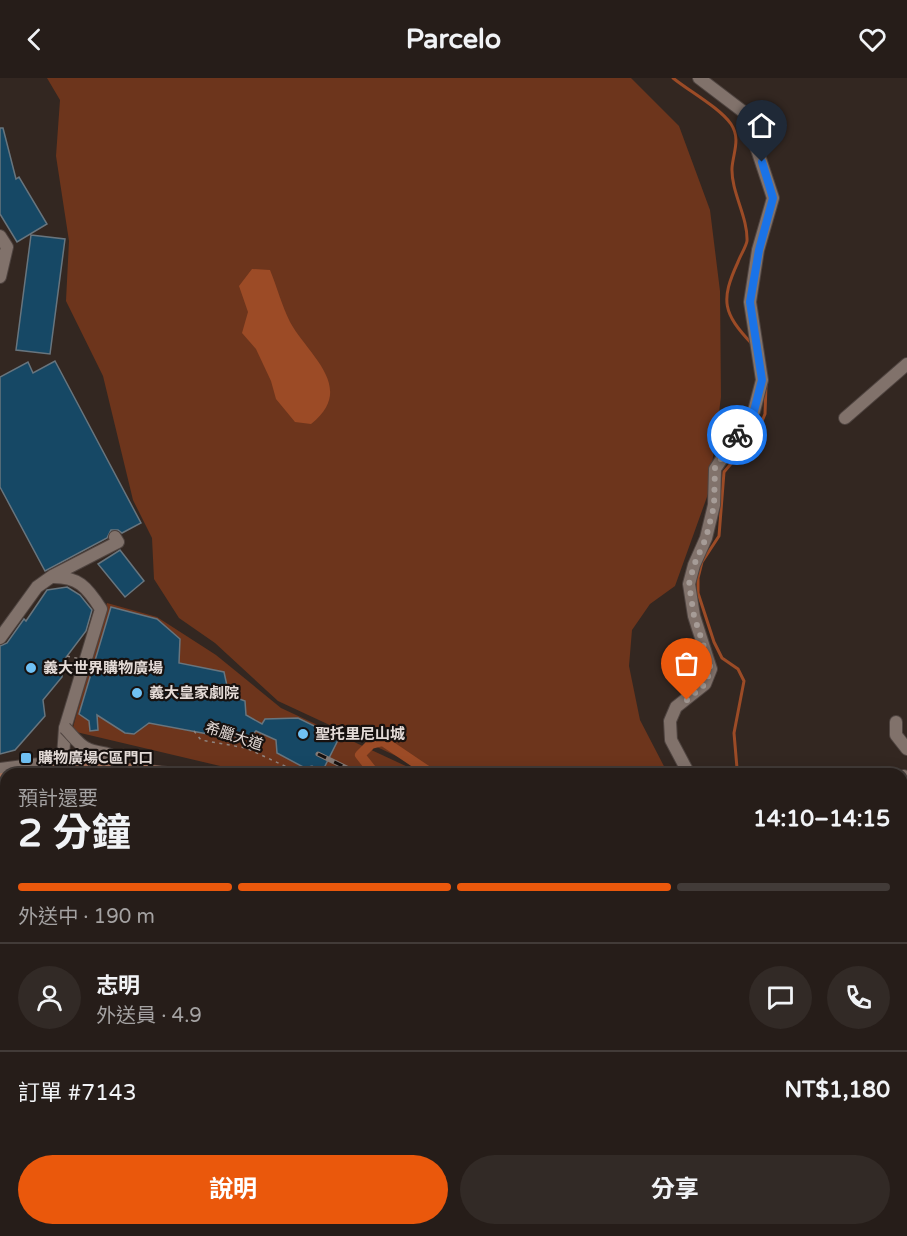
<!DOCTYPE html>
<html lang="zh-TW">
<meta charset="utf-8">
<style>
:root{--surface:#261d19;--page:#322a26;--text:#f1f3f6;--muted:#a4a2a2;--line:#423b38;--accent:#ea580c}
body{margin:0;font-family:"Varela Round","Noto Sans TC",sans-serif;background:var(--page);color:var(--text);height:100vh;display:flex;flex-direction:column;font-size:22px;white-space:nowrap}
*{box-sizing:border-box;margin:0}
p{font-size:20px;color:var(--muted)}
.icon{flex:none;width:33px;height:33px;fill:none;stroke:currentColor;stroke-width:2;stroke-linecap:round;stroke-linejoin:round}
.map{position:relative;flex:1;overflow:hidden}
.side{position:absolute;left:0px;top:690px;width:908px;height:468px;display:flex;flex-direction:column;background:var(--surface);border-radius:18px 18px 0 0;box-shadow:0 3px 15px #0003,0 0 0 2px var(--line)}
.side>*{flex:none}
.pin{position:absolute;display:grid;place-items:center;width:51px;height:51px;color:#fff;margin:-62px -26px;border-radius:50% 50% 50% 0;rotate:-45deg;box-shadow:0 0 6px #0007}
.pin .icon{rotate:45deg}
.courier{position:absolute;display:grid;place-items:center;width:60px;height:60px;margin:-30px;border:4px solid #1a73e8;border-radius:50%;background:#fff;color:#222;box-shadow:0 2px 8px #0007}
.headline em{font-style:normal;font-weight:700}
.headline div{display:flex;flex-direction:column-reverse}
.headline{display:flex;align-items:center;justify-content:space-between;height:102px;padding:0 18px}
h1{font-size:39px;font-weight:700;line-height:45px}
.bar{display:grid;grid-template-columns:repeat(4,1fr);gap:9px 6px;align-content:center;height:72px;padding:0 18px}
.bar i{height:8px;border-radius:4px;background:var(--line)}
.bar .current{background:var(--accent)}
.bar p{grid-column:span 4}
.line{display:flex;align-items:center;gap:15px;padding:0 18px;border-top:2px solid var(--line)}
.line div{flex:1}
.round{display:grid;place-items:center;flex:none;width:63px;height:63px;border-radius:32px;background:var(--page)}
.button{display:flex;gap:12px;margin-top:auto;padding:12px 18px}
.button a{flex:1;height:69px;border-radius:36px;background:var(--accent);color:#fff;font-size:24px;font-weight:700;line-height:69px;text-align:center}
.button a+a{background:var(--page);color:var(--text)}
header{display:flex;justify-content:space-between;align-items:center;height:78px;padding:0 18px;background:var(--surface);font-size:27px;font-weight:700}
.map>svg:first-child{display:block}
</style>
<header><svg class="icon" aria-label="back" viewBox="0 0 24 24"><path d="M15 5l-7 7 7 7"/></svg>Parcelo<svg class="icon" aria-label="heart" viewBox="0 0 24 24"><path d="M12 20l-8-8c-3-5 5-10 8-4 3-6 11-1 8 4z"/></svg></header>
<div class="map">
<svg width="907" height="1158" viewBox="0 0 907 1158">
<rect width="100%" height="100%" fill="#332721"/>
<path fill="#6d351c" d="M47,0H631L679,48L710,132L720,213L721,319L708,416L675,508L650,526L632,552L629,588L640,642L668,696H435L278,623L215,565L179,540L154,501L152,460L133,422L103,298L66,223L69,163L56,78L60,22Z
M107,525L157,539L216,577L281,630L423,696H254L72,653Z
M0,716H6V878L0,880Z
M6,1027V1152H650L654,1158H0V1028Z"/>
<path fill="#9c4b26" d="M252,191L270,192C277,209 282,228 290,244C308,277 357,310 311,346L295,344L276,321L271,303L256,271L242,255L248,234L239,208Z"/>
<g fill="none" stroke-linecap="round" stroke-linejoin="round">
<path stroke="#9c4b26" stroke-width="3" d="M673,0C689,13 720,30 731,46C741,61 733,75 732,90C731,114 748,139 747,163C746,169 740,178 738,184C720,223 723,235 752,266
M735,696L737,690L734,655L744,603L738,591L722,580L714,564L698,515V500L702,484L719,458L724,394L757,355L765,336L766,307
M902,818L907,817
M0,1010L6,1013
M902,1035H907"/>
<path stroke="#9c4b26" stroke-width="10" d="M375,696L360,677L371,666L383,663L432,696"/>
</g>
<path fill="#164865" stroke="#68757e" stroke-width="1.5" d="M0,50H3L16,101L19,99L47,146L17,164L0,136Z
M31,157L65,161L50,276L16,272Z
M55,283L141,445L122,455L118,452H111L107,460L45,493L0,409V299L28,284L33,295Z
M120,472L144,503L125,519L98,486Z
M67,509L80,517L92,532L86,553L64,582L62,599L43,622L45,638L15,672L0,676V568L7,565L24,541L26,543L47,512Z
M111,529L157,541L180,561L179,585L224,594L229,617L245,623L246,637L262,646L265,641L298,640L339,660L322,694L312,688L305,690L277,675L276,662L256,653L249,660L242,657L241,661L230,656L213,657L149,645L134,656L125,655L97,637L98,652L90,653L89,643L79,636Z"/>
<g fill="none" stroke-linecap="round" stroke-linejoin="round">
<g stroke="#4f4440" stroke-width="14">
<path id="minor" d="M0,158L7,169L0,199
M845,340L907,286
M52,498L118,464L115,459
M0,560L37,509L51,499C78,498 87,509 101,531L65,650L62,693L39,686L0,691
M896,644V657L907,671
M689,696L671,662L670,643L676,629L705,606L711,591L694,538L689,506L694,487L706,460L714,427L715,391L754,333L762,302L750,224L758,172L773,120L745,35L699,0
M904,698L907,700
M0,711L6,710
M902,808L907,806
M902,1083L907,1087
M850,1152L853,1158"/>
</g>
<g stroke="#4f4440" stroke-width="16">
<path id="major" d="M46,696C85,689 127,692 167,696
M0,703L6,702
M902,1019H907"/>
</g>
<path stroke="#8f8580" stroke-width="1.5" stroke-dasharray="3 4.5" stroke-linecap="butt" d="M194,653L201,662L246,670L302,696"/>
<use href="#minor" stroke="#81726b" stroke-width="12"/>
<use href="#major" stroke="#aa755e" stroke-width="15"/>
<g stroke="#857a75" stroke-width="5">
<path id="rail" d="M318,676L359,696"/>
</g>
<use href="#rail" stroke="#17110f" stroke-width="3" stroke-dasharray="9" stroke-linecap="butt"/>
<g stroke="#4f4440" stroke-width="14" stroke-linecap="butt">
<path id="minor-bridge" d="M65,650C72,657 78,666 86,670C101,679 120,669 119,696"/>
</g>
<path stroke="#8f8580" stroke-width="1.5" stroke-dasharray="3 4.5" stroke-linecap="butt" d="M67,578L94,584"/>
<use href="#minor-bridge" stroke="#81726b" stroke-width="12"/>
</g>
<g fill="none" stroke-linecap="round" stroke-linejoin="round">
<path stroke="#a69c97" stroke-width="6" stroke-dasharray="0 10.8" d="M687,622L705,606L711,591L694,538L689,506L694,487L706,460L714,428L715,390L737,357"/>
<path stroke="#1a73e8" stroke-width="8" d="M737,357L754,333L762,302L750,224L759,172L773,120L762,84"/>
</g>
<g fill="#70c1f4" stroke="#17110f" stroke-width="2">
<circle cx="31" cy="590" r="6"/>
<circle cx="137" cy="615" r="6"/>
<circle cx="303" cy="656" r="6"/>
<rect x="20" y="674" width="12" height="12" rx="3"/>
</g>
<g text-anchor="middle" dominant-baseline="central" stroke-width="4.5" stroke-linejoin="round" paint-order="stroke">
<g font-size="15" font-weight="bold" fill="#e4dbd7" stroke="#17110f" text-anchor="start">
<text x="43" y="590">義大世界購物廣場</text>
<text x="149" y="615">義大皇家劇院</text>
<text x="315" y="656">聖托里尼山城</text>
<text x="38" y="680">購物廣場C區門口</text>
</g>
<g font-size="15" fill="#e4dbd7" stroke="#17110f">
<text transform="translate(234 658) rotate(18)">希臘大道</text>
</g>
</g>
</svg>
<div class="pin" style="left:687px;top:622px;background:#ea580c"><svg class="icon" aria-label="bag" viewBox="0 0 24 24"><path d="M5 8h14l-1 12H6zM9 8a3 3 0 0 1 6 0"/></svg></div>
<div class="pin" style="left:762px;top:84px;background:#1f2937"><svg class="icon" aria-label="home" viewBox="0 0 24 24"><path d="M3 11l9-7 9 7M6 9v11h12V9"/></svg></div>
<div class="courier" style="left:737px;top:357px"><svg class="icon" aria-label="bike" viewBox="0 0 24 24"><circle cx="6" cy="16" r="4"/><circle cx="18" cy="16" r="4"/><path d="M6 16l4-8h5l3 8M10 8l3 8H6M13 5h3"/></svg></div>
<section class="side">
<div class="headline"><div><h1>2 分鐘</h1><p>預計還要</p></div><em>14:10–14:15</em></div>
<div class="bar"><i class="current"></i><i class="current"></i><i class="current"></i><i></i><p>外送中 · 190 m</p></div>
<div class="line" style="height:108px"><a class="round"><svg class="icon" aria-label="person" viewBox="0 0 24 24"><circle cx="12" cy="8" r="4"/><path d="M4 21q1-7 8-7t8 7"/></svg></a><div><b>志明</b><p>外送員 · 4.9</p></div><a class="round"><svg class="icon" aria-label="chat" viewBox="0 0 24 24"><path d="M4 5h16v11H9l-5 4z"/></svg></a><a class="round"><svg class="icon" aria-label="phone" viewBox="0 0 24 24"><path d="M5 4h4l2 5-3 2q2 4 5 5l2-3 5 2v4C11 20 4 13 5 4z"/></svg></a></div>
<div class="line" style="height:78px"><div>訂單 #7143</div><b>NT$1,180</b></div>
<div class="button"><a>說明</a><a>分享</a></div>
</section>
</div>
